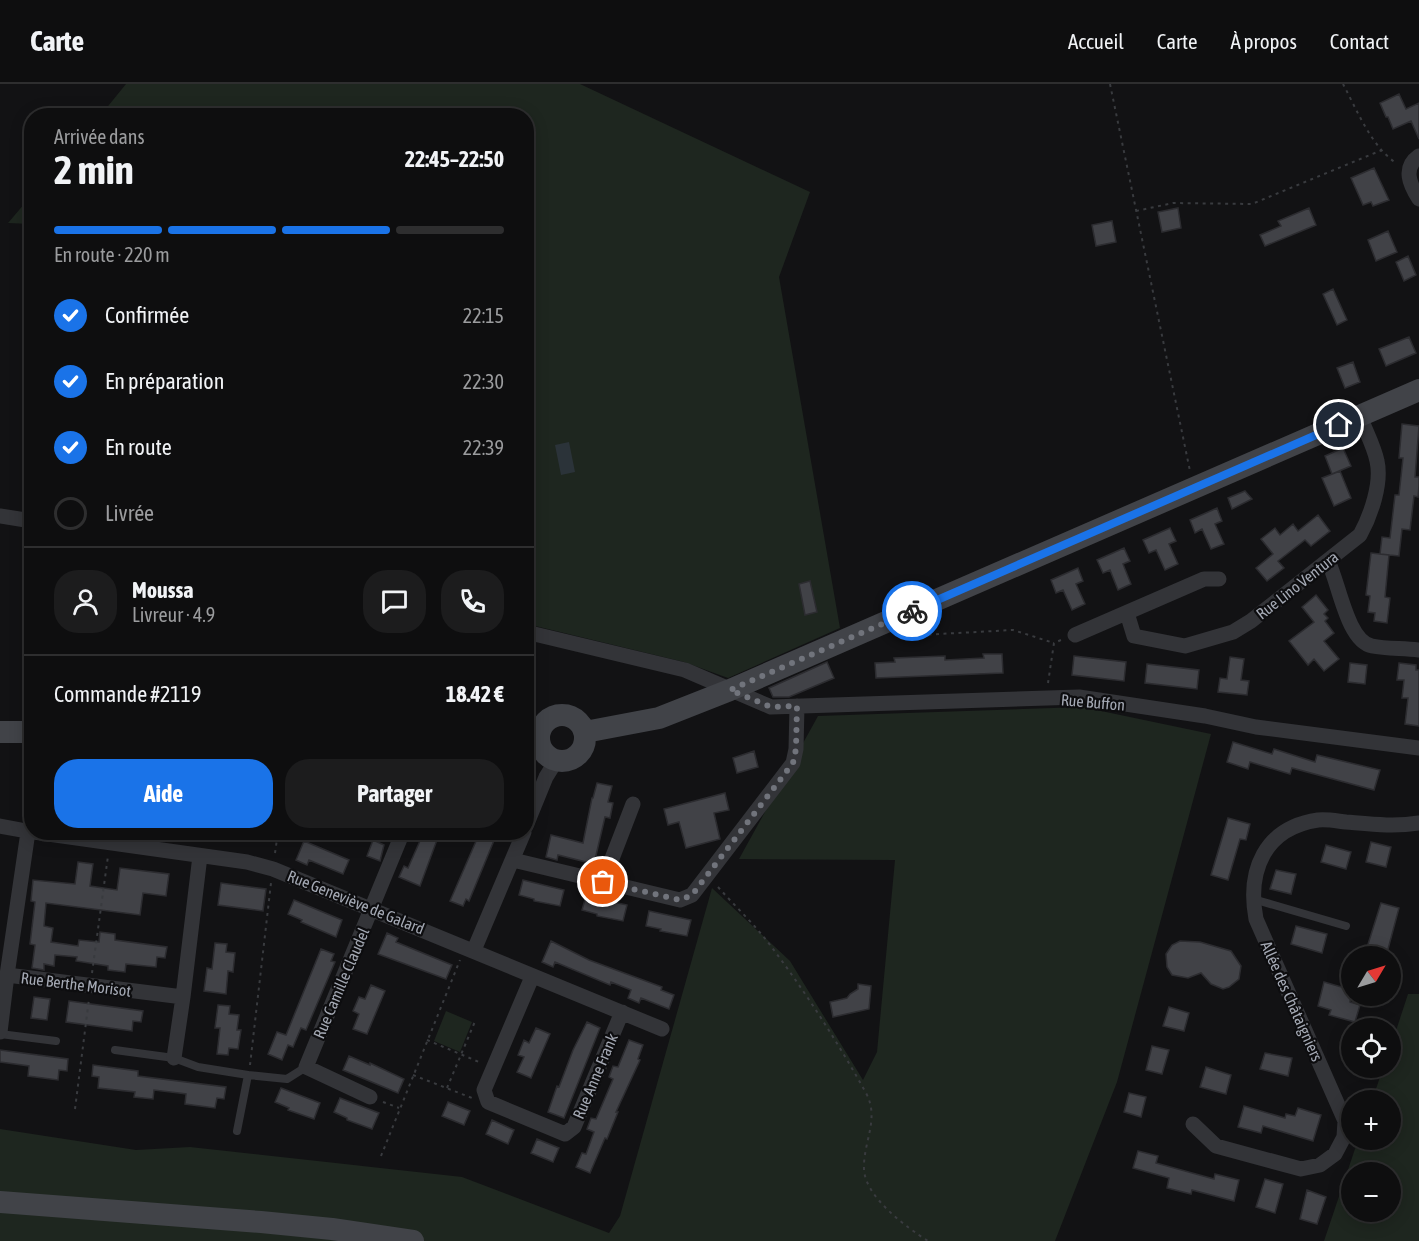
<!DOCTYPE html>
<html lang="fr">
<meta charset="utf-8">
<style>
:root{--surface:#0e0e0f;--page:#1c1c1d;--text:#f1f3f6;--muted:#9b9c9e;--line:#2e2e2f;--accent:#1a73e8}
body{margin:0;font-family:"Asap Condensed",sans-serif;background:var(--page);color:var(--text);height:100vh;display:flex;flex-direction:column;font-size:22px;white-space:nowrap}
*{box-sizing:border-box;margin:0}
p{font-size:20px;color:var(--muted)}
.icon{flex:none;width:33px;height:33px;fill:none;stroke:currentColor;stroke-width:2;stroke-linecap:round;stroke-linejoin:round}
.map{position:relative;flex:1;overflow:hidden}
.drawer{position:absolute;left:24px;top:24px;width:510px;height:732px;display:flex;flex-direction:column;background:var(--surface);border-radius:24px;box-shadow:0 3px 15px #0003,0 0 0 2px var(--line)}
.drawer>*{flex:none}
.needle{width:39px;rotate:52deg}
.controls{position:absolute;left:1341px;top:862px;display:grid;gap:12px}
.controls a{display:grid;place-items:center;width:60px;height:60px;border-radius:50%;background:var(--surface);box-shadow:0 3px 15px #0003,0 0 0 2px var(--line);font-size:30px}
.pin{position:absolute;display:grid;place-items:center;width:51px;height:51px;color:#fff;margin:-26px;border:3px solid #fff;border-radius:50%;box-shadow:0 2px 6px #0007}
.courier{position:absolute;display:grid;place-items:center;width:60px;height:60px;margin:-30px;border:4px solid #1a73e8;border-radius:50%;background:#fff;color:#222;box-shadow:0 2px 8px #0007}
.headline em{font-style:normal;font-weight:700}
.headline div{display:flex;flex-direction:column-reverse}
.headline{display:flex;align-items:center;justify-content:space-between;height:102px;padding:0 30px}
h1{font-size:39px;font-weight:700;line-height:45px}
.bar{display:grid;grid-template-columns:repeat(4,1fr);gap:9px 6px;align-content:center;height:72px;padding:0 30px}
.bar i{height:8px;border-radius:4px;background:var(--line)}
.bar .active{background:var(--accent)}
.bar p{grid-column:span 4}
.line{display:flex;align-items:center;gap:15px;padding:0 30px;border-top:2px solid var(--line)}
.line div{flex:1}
.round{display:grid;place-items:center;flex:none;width:63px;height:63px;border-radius:24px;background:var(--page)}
ol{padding:0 30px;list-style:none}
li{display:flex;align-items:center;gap:18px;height:66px}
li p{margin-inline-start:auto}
li .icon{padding:6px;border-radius:50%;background:var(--accent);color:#fff;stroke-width:4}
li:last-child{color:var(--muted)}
li i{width:33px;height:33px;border:3px solid var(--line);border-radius:50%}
.action{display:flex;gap:12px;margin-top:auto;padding:12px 30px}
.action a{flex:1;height:69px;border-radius:24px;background:var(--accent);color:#fff;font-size:24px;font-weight:700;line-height:69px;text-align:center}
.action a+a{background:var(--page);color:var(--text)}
header{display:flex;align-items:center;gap:36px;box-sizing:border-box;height:84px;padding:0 30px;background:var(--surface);border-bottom:2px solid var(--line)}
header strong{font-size:28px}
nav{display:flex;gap:33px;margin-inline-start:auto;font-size:21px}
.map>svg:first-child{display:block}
</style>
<header>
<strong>Carte</strong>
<nav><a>Accueil</a><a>Carte</a><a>À propos</a><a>Contact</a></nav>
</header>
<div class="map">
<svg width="1419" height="1157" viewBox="0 0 1419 1157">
<rect width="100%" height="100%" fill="#121214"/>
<path fill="#1e261f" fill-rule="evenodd" d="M126,0H580L810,108L779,193L840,544L728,594L684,578L527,540L526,32H100Z
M31,112V140L8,139Z
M1082,623L1211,650L1117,998L1055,1157H0V1045L136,1066L190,1063L462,1093L609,1149L620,1132L712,804L790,877L863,996L877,968L895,776L739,775L818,632Z
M1408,910H1419V1157H1324L1358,1056H1390V1017H1372L1383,984H1390L1391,962ZM1352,1089H1390V1128H1352Z
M446,927L472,938L460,968L434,957Z"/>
<path fill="#2b3339" d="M569,358L575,388L561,391L555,361Z"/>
<path fill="#414247" stroke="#2c2c30" stroke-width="1.5" d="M1399,10L1406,25L1419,19V55L1411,37L1393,45L1388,33H1386L1380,19Z
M1374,84L1389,116L1373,122L1371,118L1363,121L1351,94Z
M1178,124L1181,144L1162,148L1158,128Z
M1309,124L1316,141L1265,162L1260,151L1281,142L1278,137Z
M1112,137L1116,158L1096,162L1092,141Z
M1388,147L1397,168L1376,177L1368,156Z
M1408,172L1416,191L1404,197L1396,178Z
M1333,205L1347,236L1337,241L1323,210Z
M1409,253L1416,269L1386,282L1379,265Z
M1353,278L1360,298L1345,304L1337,284Z
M1402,340L1419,342L1415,393H1419V402L1418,413L1414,412L1410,446L1402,445L1399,472L1380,470L1382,453L1390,454L1395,411H1399L1403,374H1399Z
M1343,364L1351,382L1332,390L1325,372Z
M1340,387L1351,414L1334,422L1322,394Z
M1245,407L1252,415L1232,425L1228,414Z
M1217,424L1222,437L1215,440L1224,460L1211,465L1202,445L1195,449L1190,436Z
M1318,431L1330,447L1311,462L1305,456L1278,477L1284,484L1267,497L1256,484L1273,470L1261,455L1275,444L1280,451L1293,440L1298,447Z
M1170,444L1176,457L1169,460L1178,480L1165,486L1156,466L1149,469L1143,456Z
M1124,464L1130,477L1123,480L1131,500L1118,506L1110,486L1103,489L1097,476Z
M1371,469L1389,471L1385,513L1390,514L1387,539L1374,537L1375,529L1368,528L1370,512L1366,511Z
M1078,484L1083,497L1076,500L1085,520L1072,526L1063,506L1056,509L1051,496Z
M810,497L817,528L805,531L799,500Z
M1316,511L1328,526L1324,530L1328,534L1325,537L1334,549L1324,557L1339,575L1324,587L1314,575L1308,581L1289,557L1314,538L1302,523Z
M983,570H1002L1003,589L876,594L875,579L895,578L894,574L945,572V576L984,574Z
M1074,572L1126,578L1124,597L1072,591Z
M1230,573L1244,575L1241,596L1249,597L1247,611L1218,608L1220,594L1227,595Z
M827,578L834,594L789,613H773L769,604Z
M1350,579L1367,581L1365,600L1348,598Z
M1399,579L1416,581V586H1419V642L1405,640L1408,614H1402L1404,596H1397Z
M1147,580L1199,586L1197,605L1145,599Z
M1233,658L1272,670L1274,665L1315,678L1317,671L1380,686L1374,706L1292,684L1290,690L1250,678L1248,685L1227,678Z
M754,667L758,683L737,689L733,674Z
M597,699L612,702L608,718L613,719L610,734L605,733L594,780L558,771L557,776L546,773L551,751L583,759L592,714H593Z
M725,709L729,726L714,729L720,755L686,764L679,738L668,741L664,725Z
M1228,734L1250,740L1246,756L1240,755L1228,796L1211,791Z
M480,748H494L492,752L495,754L469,817L466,815L463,822L450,817Z
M423,750L437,756L420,802L399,793L404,782L408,784Z
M373,756L384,761L380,777L367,772Z
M304,757L349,776L343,790L309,776L307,781L296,776Z
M1371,758L1391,763L1386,783L1366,778Z
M1326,761L1351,768L1346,785L1321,778Z
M78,778L93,780L90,802L117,806L120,784L169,790L166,812L143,809L140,831L46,819L44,842L53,844L51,858L78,862L79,856L99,858L100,848L115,850V856L167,863L165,874L157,873L156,883L126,880L125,888L108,886V882L76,877L77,873L55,871L54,882L44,880V886L32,884L35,861L30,860L35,818L31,817L33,796L75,800Z
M1276,786L1296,790L1291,810L1270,805Z
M523,796L564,806L560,822L534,817V815L519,811Z
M221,799L266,805L263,827L218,821Z
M586,812L627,821L623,837L597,832V830L582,826Z
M294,816L342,836L336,853L301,838L302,836L288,830Z
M1381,819L1399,824L1387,869L1385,868L1383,873H1364Z
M649,827L691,836L687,852L660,847L661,845L646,842Z
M1296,842L1327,850L1322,869L1291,860Z
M387,849L398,854L396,858L452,881L446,895L378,870Z
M551,857L589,876L662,903L661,906L674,911L669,925L641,914L639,919L628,914L631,906L611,898L610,901L555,878L553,883L542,878Z
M1180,857L1200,858L1231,867L1241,882L1239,895L1229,903L1223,905L1211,900L1201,889L1188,894L1172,891L1167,883L1166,870L1172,861Z
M215,859L227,860L226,868L235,869L233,888L228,887L226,910L204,907L207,884L212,885Z
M321,865L334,870L331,877L335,878L306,946L301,944L293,963L288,961L282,976L268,970L277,948L286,951Z
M1324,898L1352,906L1350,918L1360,921L1355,938L1329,931L1331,926L1318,922Z
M858,900L871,902L869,925L833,933L830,918L847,914L850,910L858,905Z
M371,901L385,907L367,950L353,945L359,930L353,927L359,913L365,915Z
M34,913L50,915L47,936L31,934Z
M69,917L143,927L141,938L133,937L132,947L66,938Z
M218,921L230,922L229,930L239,931L237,946H241L238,965L229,964L228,971L217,970L220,944H215Z
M1169,923L1189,929L1184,947L1163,942Z
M587,938L600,944L564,1034L548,1028L557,1002L559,1003L573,966Z
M536,944L550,950L531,994L517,988L524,973L518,971L524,956L529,959Z
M629,956L643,961L638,975L640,976L616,1028H618L607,1055L605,1054L590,1089L576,1083L582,1069L586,1070L594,1048L587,1045L591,1034L596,1035L613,995L609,993L613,982L618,983Z
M1152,962L1169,966L1162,990L1146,986Z
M0,966L68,975L67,987L59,986L58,996L28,992L29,982L0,978Z
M1265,969L1292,974L1288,992L1260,985Z
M349,972L370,981V979L404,995L398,1009L343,986Z
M93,981L138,987V992L226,1003L224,1015L217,1014L215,1024L185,1020L186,1010L179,1009L154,1006L153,1015L134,1013L135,1008L98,1004L99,993L92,992Z
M1206,983L1231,991L1226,1010L1200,1003Z
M281,1004L320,1019L314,1035L288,1026L289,1024L275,1018Z
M1129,1009L1146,1013L1141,1033L1124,1028Z
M340,1014L379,1029L372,1045L347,1036V1034L334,1028Z
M448,1018L470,1027L464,1041L442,1032Z
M1244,1022L1285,1034L1286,1030L1295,1032L1298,1024L1321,1031L1313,1057L1263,1042L1261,1049L1238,1043Z
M492,1036L514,1046L508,1060L486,1050Z
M537,1055L559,1064L553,1078L531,1069Z
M1138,1067L1158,1072L1156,1079L1214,1095L1215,1090L1239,1096L1234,1117L1192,1106L1191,1110L1167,1104L1169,1094L1133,1084Z
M1265,1095L1283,1100L1275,1129L1256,1123Z
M1307,1106L1326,1113L1317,1140L1300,1135Z"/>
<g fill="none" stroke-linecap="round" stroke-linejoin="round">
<path stroke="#393b3f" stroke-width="2" stroke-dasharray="3 4.5" stroke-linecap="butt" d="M1110,0L1190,387
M1343,0C1357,26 1371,62 1396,79
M1136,127L1173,119L1252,120L1382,66
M921,551L1013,546L1054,559
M1048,599L1054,559L1061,556
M275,769L278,748
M718,803C734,821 752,838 767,857C803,904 837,957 866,1009C880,1035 863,1058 864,1085C865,1113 906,1143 928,1157
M92,889L108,772
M427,956L479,978
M250,981L271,799
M413,991L472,1014
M447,1004L476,935
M383,1018L399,1024
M75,1025L89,915
M381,1072L460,876"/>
<path stroke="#333438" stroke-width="8" d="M1253,815L1346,842
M0,950L56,957
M115,966L174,974L198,983L248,991
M237,1047L248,991L287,995L306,983"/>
<path stroke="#333438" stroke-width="15" d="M1419,72C1402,84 1410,101 1419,115
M0,432L32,437
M1328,477C1339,499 1347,557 1372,562C1387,565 1403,564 1419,566
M1127,529L1134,552L1185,562L1233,548L1251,537L1360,451C1371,431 1382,399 1377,377C1374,362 1365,346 1360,332
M526,548L685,586L771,623L1079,613L1205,632L1256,643L1419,664
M1075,551L1204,495H1219
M0,742L32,748
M526,742L546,693L556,677
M28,748L7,891L183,913L200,772
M34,748L247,778L273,785L662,945
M513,776L680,816L692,811L793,679L796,665L797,622
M603,798L633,720
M474,866L524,748
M532,893L484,1006L488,1018L565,1050L574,1043L622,928
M0,948L7,891
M174,974L183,913
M370,1013L306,983L400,755L397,748
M1193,1040L1216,1062L1301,1085L1320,1081L1335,1070L1344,1053L1345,1037L1256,835C1247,787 1264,744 1318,736C1327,735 1337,737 1346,738C1370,740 1394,743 1419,739"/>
<path stroke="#414348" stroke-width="22" d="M539 654a23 23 0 1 1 46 0a23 23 0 1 1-46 0Z
M0,648H32
M585,648L659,634L730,606L1419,306
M0,1118L261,1138L332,1145L413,1157"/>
</g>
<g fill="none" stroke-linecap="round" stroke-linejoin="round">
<path stroke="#71747c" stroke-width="6" stroke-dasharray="0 10.8" d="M603,798L680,816L692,811L793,679L796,665L797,622L771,623L730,606L912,527"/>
<path stroke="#1a73e8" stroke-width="8" d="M912,527L1339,341"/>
</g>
<g text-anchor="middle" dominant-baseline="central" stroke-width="4.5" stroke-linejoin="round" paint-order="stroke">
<g font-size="16" fill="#a4a9b4" stroke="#0d0d0f">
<text transform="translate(1297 501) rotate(-38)">Rue Lino Ventura</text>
<text transform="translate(1093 618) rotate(5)">Rue Buffon</text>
<text transform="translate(356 818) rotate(22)">Rue Geneviève de Galard</text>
<text transform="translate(341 899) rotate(-67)">Rue Camille Claudel</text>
<text transform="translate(76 900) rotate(7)">Rue Berthe Morisot</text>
<text transform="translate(1292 917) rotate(66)">Allée des Châtaigniers</text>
<text transform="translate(595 992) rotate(-67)">Rue Anne Frank</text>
</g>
</g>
</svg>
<div class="controls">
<a><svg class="needle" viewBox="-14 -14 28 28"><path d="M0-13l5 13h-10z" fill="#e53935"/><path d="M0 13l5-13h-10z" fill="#9b9c9e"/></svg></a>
<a><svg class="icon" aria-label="locate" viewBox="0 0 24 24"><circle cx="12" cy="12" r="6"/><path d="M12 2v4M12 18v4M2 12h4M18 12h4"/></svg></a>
<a>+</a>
<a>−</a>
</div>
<div class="pin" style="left:603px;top:798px;background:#ea580c"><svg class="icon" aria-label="bag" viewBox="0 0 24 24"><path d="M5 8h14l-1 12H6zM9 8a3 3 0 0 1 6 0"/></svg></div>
<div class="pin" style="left:1339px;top:341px;background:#1f2937"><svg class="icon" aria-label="home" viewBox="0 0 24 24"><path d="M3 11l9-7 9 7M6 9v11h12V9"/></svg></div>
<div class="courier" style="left:912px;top:527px"><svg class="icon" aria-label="bike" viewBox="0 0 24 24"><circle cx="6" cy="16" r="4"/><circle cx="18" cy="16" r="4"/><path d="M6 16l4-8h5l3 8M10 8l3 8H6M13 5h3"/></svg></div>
<section class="drawer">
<div class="headline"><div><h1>2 min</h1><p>Arrivée dans</p></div><em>22:45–22:50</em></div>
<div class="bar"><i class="active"></i><i class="active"></i><i class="active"></i><i></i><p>En route · 220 m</p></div>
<ol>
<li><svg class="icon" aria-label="check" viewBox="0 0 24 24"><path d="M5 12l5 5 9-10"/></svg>Confirmée<p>22:15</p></li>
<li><svg class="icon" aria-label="check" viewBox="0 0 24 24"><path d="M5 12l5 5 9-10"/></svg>En préparation<p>22:30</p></li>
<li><svg class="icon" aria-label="check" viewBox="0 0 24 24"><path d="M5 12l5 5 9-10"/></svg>En route<p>22:39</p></li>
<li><i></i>Livrée</li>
</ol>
<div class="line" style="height:108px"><a class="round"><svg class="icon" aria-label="person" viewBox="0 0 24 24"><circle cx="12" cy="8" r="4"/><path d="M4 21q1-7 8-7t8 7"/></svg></a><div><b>Moussa</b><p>Livreur · 4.9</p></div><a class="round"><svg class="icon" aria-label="chat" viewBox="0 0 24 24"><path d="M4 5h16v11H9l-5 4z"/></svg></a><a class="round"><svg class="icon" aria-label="phone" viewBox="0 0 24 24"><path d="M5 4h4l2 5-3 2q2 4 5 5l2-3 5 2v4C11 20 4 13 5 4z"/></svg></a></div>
<div class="line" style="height:78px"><div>Commande #2119</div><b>18.42 €</b></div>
<div class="action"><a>Aide</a><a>Partager</a></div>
</section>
</div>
